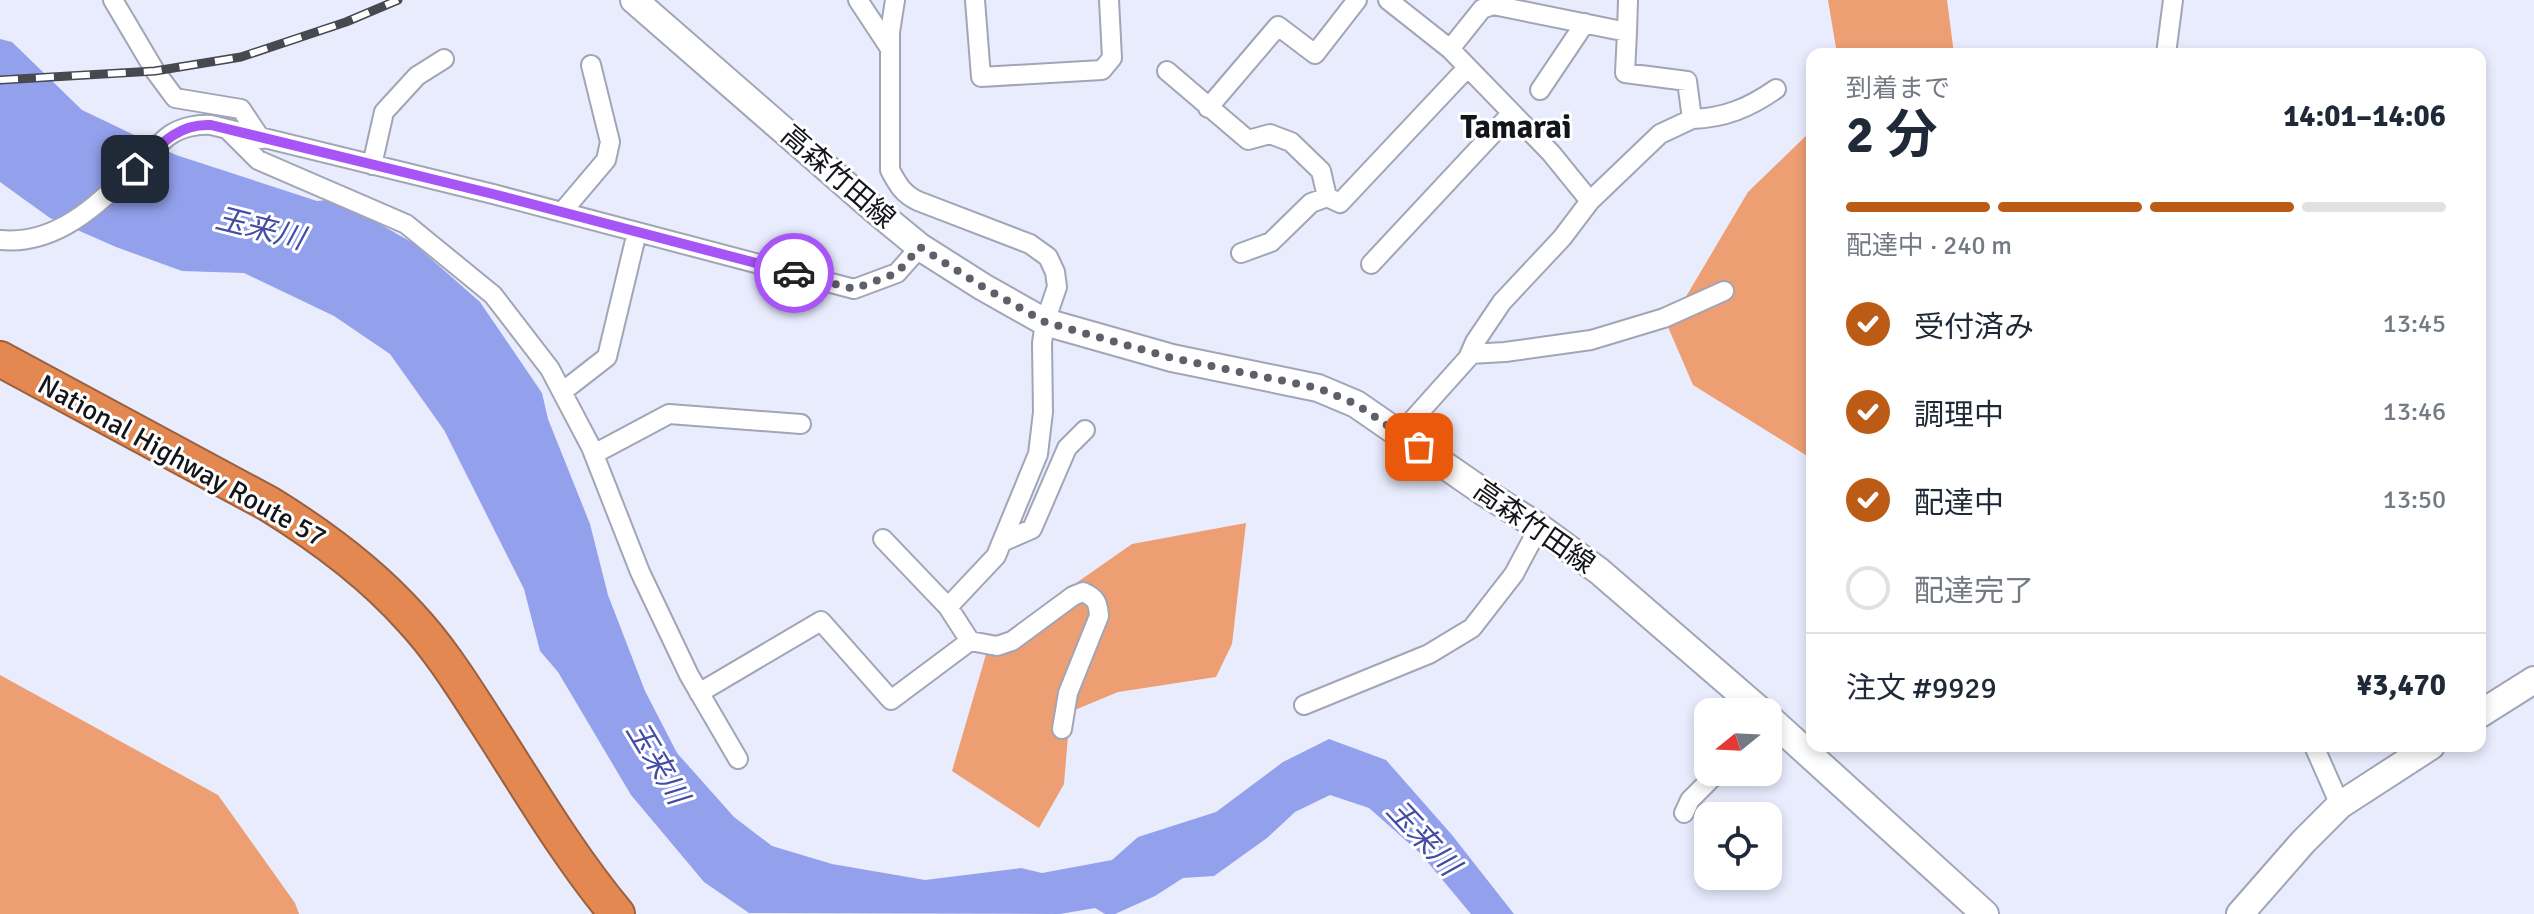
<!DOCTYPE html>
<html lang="ja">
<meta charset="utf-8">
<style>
:root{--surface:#fff;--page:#f2f2f3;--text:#1f2937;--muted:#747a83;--line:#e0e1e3;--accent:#bb5b16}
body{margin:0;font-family:Signika,"Noto Sans JP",sans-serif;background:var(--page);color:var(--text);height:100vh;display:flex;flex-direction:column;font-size:30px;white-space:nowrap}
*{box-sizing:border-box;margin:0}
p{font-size:26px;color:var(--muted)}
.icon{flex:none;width:44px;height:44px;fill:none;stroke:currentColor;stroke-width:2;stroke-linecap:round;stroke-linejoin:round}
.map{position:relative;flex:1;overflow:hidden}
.sheet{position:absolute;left:1806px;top:48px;width:680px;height:704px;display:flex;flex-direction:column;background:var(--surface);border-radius:16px;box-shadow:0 4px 12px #0003}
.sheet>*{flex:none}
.needle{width:52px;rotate:252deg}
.controls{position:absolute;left:1694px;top:698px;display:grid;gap:16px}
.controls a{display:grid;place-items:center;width:88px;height:88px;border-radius:16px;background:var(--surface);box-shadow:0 4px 12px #0003;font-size:40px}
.pin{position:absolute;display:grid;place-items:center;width:68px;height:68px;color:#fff;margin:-34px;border-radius:16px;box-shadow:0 4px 12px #0006}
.courier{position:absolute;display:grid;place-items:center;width:80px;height:80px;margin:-40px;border:6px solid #a855f7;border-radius:50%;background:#fff;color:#222;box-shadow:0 2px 10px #0007}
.summary em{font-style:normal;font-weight:700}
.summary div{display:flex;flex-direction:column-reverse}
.summary{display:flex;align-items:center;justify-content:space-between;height:136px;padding:0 40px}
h1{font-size:52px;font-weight:700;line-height:60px}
.bar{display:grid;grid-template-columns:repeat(4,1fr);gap:12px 8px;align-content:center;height:96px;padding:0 40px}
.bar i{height:10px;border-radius:6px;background:var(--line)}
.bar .current{background:var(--accent)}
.bar p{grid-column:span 4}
.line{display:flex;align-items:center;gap:20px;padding:0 40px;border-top:2px solid var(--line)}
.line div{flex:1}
ol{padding:0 40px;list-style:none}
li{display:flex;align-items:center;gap:24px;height:88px}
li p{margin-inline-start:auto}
li .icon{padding:8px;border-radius:50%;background:var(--accent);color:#fff;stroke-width:4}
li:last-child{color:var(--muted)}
li i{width:44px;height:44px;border:4px solid var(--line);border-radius:50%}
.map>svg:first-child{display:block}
</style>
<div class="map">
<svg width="2534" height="914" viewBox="0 0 2534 914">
<rect width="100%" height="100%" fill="#e8ecfd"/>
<path fill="#ed9e72" d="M1828,0H1947L1954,54H1837Z
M1812,130V459L1693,385L1668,327L1748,192Z
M1246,523L1232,644L1216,677L1118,692L1070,712L1064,784L1039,828L952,771L989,644L1132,544Z
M0,675L218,795L295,903L299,914H0Z"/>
<path fill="#93a1ed" d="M0,39L12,42L82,110L176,155L317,201L336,199L413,243L480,302L542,393L548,419L590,524L608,595L645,691L677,753L734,817L772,846L832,864L925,880L1021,868L1042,873L1112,860L1138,837L1216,812L1283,762L1329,739L1386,760L1452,835L1514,914H1471L1420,853L1369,808L1330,795L1295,812L1267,838L1214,876L1183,878L1155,896L1115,914H1105L1095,908L1060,914L749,913L704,882L631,795L558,672L540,651L524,589L444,430L390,354L334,316L244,273L182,271L116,247L50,218L0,182Z"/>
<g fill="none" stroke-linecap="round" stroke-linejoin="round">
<g stroke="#a1a5b5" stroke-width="22">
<path id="street" d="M113,0L155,71L175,98L241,109L261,139
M858,0L889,47
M975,0L981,77L1102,70L1112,58L1109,0
M1388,0L1450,49L1551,153L1590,201
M1627,32L1628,0
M2166,54L2173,0
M1167,71L1248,140L1270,134L1291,142L1321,171L1327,197
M1540,90L1585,23
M1208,108L1278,26L1315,54L1357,0
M1692,119C1724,118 1749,108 1776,89
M229,131L258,160L406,224L493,295L550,369L562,392L591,447L640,572L689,675L738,759
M372,165L384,112L417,76L444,59
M562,212L606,160L610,142L591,65
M0,240C60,246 102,200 142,161C151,153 160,142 170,135C182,127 198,124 211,125L493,194L854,289L897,273L920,247
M1241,253L1271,242L1311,203L1327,197L1340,203L1467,68
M1371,264L1511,114
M1470,354L1505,352L1591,340L1664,318L1724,291
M562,392L607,357L637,232
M1400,434L1468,358L1475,342L1502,302L1562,238L1590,201L1660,134L1692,119L1687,81L1625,73L1627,32L1493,5L1482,9L1450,49
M594,454L669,414L801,424
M883,539L948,607L996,556L1038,454L1043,412L1042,343L1045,322L1057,287L1055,272L1048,257L1030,244L918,201C903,194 898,185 890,170V32L895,0
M1002,542L1032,529L1067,448L1085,430
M970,641L997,646L1012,641L1073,596L1083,592C1096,598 1098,602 1099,616L1068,693L1062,729
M699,693L821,621L891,700L970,641L948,607
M1304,705L1429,654L1472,628L1514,574L1539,527
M2314,746L2340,805
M1684,813L1690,800L1718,772"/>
</g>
<g stroke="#a1a5b5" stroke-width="30">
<path id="secondary" d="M634,0L875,210L920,247L983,287L1045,322L1172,358L1318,388L1356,404L1482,491L1539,527L1599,571L1762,712
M2480,714L2534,680
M1768,717L1985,914
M2240,914L2303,842L2340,805L2431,746"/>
</g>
<g stroke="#9b603e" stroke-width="38">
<path id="highway" d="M0,359L269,504C321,536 370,572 411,618C439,648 461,683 483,717C526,783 566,853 617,914"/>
</g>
<use href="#street" stroke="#fff" stroke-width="18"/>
<use href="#secondary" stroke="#fff" stroke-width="26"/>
<use href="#highway" stroke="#e48852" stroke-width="34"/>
<g stroke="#474951" stroke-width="9">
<path id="rail" d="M0,80L155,71L241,57L346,22L398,0"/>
</g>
<use href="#rail" stroke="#fff" stroke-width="6" stroke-dasharray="18" stroke-linecap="butt"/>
</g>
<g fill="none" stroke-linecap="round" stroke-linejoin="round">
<path stroke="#5e6069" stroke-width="8" stroke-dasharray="0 14.4" d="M794,273L854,289L897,273L920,247L983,287L1045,322L1172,358L1318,388L1356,404L1419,447"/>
<path stroke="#a855f7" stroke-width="10" d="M135,169C158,147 177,123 211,125L493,194L794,273"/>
</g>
<g text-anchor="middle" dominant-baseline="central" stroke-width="6" stroke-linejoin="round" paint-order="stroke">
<g font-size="28" fill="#13151a" stroke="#fff">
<text transform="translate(838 177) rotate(41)">高森竹田線</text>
<text transform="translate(182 461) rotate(29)">National Highway Route 57</text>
<text transform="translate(1534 527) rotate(35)">高森竹田線</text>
</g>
<g font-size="30" font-style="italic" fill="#444ca5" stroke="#fff">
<text transform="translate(260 229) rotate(14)">玉来川</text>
<text transform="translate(657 763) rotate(59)">玉来川</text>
<text transform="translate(1423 838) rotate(47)">玉来川</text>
</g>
<g font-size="32" font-weight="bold" fill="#13151a" stroke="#fff">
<text x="1516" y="127">Tamarai</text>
</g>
</g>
</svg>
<div class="controls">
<a><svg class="needle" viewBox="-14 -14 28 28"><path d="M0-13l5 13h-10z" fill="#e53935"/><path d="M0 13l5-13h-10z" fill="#747a83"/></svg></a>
<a><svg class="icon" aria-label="locate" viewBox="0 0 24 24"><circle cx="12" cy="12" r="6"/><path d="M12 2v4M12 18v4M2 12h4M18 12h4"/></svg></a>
</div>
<div class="pin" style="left:1419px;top:447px;background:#ea580c"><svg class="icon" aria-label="bag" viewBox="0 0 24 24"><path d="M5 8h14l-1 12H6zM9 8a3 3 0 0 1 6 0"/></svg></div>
<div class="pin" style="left:135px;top:169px;background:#1f2937"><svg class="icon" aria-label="home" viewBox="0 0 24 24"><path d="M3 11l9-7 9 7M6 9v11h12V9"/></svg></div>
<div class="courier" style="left:794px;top:273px"><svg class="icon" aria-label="car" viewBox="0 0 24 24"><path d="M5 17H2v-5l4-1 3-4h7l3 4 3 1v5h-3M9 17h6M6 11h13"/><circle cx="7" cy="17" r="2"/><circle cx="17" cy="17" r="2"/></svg></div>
<section class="sheet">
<div class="summary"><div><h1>2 分</h1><p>到着まで</p></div><em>14:01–14:06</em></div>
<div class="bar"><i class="current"></i><i class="current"></i><i class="current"></i><i></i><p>配達中 · 240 m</p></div>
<ol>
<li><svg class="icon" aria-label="check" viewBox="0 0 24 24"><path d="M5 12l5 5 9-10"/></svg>受付済み<p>13:45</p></li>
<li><svg class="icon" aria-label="check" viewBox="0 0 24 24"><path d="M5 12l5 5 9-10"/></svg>調理中<p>13:46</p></li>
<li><svg class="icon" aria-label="check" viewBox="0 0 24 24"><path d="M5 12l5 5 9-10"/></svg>配達中<p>13:50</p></li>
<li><i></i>配達完了</li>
</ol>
<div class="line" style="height:104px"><div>注文 #9929</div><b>¥3,470</b></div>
</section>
</div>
